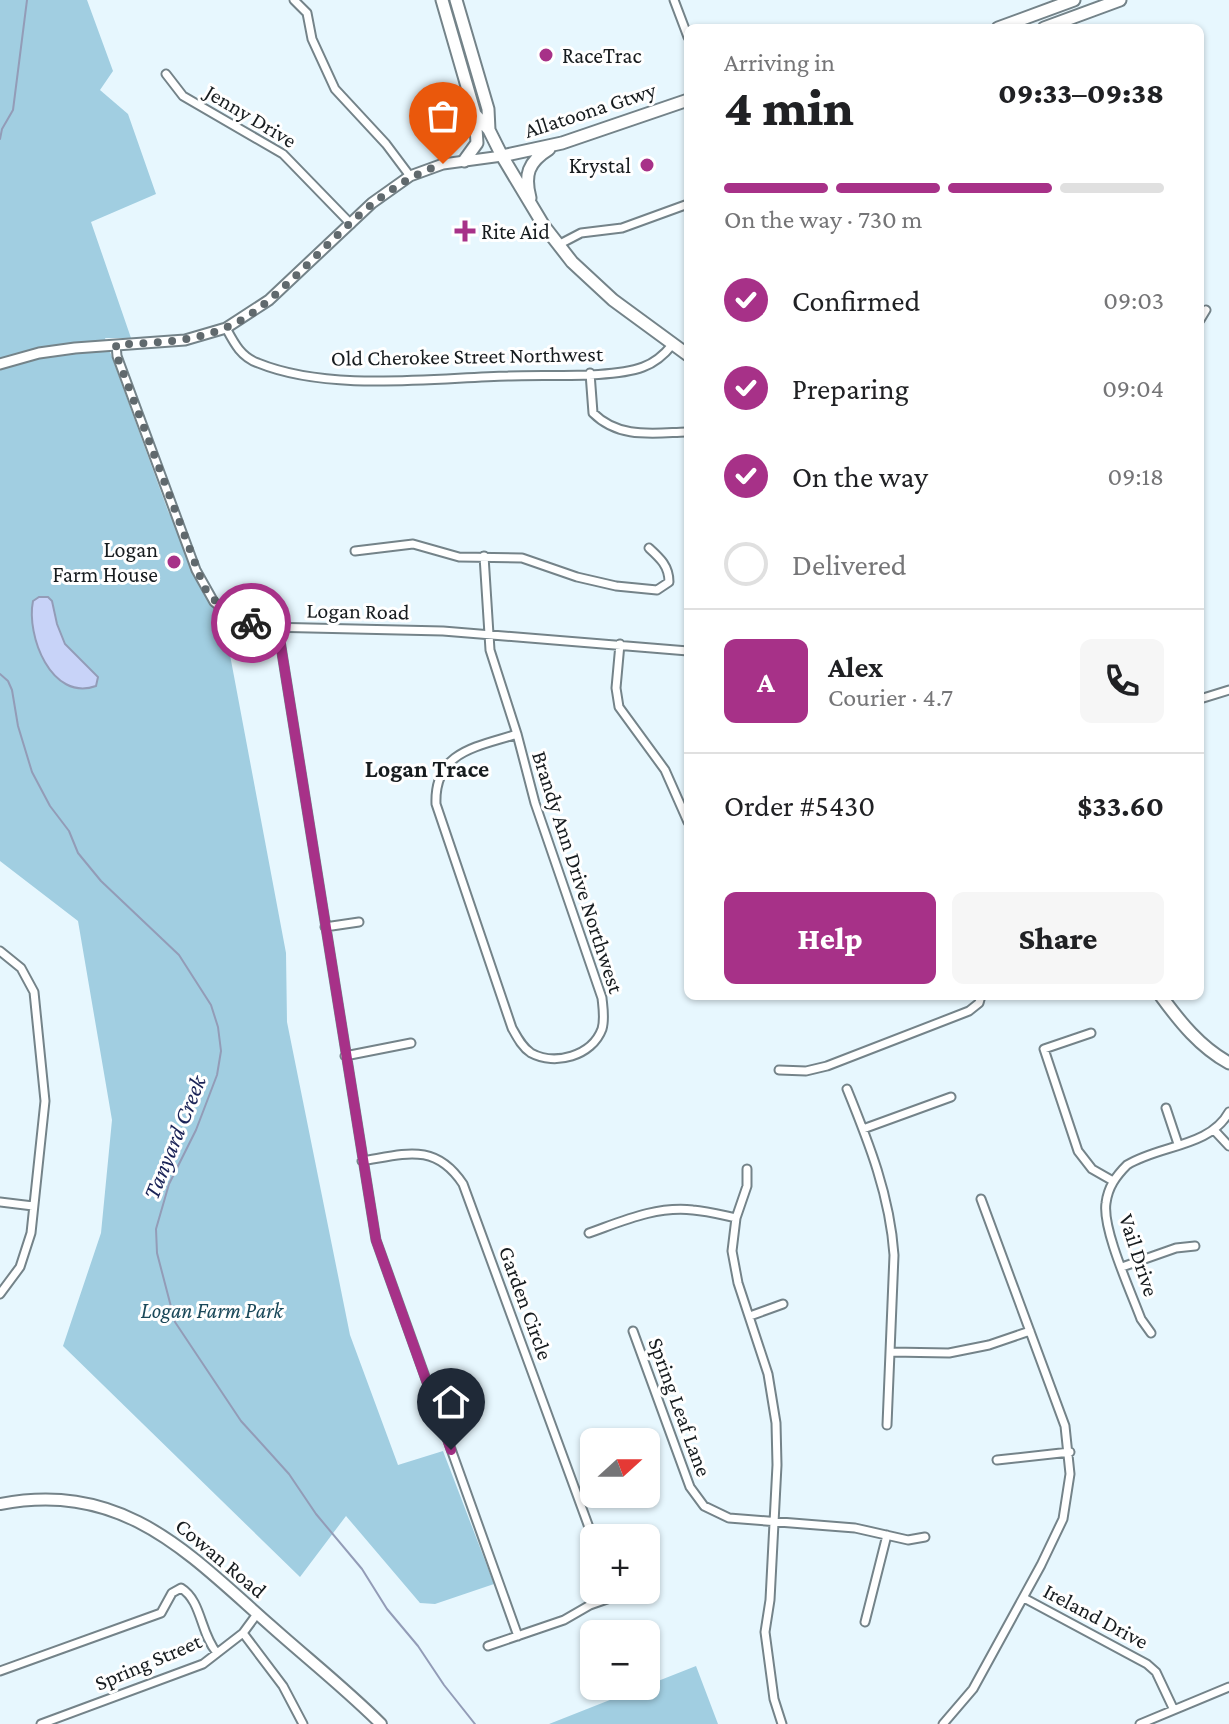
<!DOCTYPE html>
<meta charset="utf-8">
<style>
:root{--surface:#fff;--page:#f6f6f6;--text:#202124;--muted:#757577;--line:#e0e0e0;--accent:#a73188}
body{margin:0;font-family:"Crimson Pro",serif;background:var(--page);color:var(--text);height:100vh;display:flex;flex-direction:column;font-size:30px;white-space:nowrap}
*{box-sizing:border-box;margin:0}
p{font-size:26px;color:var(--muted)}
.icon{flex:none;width:44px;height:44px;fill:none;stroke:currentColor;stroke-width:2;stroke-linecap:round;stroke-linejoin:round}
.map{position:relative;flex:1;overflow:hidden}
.details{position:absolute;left:684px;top:24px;width:520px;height:976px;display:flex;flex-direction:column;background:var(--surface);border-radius:12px;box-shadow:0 2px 6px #0004}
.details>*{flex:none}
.needle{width:52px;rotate:69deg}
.buttons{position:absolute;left:580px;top:1428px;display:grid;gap:16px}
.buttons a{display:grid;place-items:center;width:80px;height:80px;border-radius:12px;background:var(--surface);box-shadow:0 2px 6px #0004;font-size:40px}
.pin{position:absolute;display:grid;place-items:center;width:68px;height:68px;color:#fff;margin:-82px -34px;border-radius:50% 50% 50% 0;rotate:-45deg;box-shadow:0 0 8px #0007}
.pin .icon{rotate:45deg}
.courier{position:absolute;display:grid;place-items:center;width:80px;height:80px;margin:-40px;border:6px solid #a73188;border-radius:50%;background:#fff;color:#222;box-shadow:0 2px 10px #0007}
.head em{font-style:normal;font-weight:800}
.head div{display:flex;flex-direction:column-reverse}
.head{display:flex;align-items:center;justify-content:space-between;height:136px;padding:0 40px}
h1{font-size:52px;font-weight:800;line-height:60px}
.bar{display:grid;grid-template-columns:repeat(4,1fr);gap:12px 8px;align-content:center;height:96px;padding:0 40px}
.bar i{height:10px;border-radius:6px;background:var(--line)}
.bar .current{background:var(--accent)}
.bar p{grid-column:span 4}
.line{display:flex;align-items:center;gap:20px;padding:0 40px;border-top:2px solid var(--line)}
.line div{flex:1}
.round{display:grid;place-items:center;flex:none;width:84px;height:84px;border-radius:12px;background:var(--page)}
ol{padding:0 40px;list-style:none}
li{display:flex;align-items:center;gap:24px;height:88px}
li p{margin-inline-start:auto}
li .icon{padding:8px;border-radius:50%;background:var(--accent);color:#fff;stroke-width:4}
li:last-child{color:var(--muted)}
li i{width:44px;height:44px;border:4px solid var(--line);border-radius:50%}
.cta{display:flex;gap:16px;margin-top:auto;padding:16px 40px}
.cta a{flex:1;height:92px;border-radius:12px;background:var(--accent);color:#fff;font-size:32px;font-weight:800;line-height:92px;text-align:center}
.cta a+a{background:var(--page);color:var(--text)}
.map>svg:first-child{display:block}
</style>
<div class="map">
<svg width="1229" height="1724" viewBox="0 0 1229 1724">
<rect width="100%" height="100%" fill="#e7f7fe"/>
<path fill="#a1cee1" d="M0,0H87L113,71L100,90L128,114L156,194L91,222L131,338H105L168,511L224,623L286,953L287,1022L350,1335L398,1465L443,1451L494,1584L435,1604L420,1603L346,1516L300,1577L63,1346L101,1233L112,1120L78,921L0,861Z
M696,1666L718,1724H549Z"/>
<path fill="#c8d3f8" stroke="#939cb7" stroke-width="2" d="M39,597H48L52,601L57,624L65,644L98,677L96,686C51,702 26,635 33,601Z"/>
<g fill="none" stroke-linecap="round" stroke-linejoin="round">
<path stroke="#939cb7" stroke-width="2" d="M0,139L2,129L13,110L27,0
M0,674L8,681L12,690L18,726L32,772L50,806L69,831L78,853L101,881L179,955L211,1005L218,1027L221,1051L217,1075L196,1130L169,1184L156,1229L157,1253L175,1322L241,1421L289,1474L316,1514L362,1569L387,1609L418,1646L444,1685L475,1724"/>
<g stroke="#748389" stroke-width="11">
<path id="minor" d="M294,0L307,13L312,39L335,89L386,144L410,176
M674,0L688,37
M166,74L183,96L283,154L351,224
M558,245L581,233L622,228L688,204
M1200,320L1206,310
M226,328C234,343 241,357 258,363C329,392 432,378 508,376C543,374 611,379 643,367C654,363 664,355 672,345
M116,345L117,356L196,570L214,602L229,614L266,627L443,631L688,651
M590,373L593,413C619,439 653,433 686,432
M355,551L413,544L459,557L522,558L577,577L616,586L657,590L669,582C669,566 660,558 649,548
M484,556L490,650L517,734L535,803L602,998C603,1008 605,1019 602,1029C592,1056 555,1066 531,1053C522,1047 517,1037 512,1028L436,804C434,751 477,747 517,734
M278,628L376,1240L518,1636
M620,644L616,688L619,707L665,770L688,822
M1200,699L1229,690
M325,927L359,922
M0,951L21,968L34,992L45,1101L31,1233L20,1267L0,1294
M1091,1033L1044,1049L1078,1151L1092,1169L1113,1181
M345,1056L411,1043
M779,1070L806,1071L827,1066L969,1011L979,1003L981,996
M847,1089C869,1143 890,1196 894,1255L887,1425
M1166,1108L1178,1144
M863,1129L951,1097
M1214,1130L1229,1146
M362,1161C405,1154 435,1142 463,1184L594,1541
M747,1169V1186L736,1218L732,1251L738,1283L768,1374L776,1423L777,1465L770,1600L765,1632L774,1699L782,1724
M0,1202L33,1206
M589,1233C623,1221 655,1206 693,1210C707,1211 722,1215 736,1218
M1122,1267L1176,1248L1195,1246
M750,1316L783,1304
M633,1331L690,1487L704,1506L729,1518L855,1528L908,1540L925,1537
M1151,1333L1141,1319C1131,1292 1102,1229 1106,1203C1108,1187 1116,1176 1127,1165C1159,1145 1210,1147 1229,1112
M891,1352L949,1353L989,1345L1030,1331
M997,1460L1070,1452
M1024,1598L1147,1664L1156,1672L1173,1708
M865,1622L887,1535
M243,1633L283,1686L303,1724
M488,1646L564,1620L590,1605L610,1598L608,1590
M0,1671L161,1613L172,1593L181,1588C202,1601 200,1633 217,1653
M41,1724L203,1664L243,1633L257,1614
M943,1724L973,1689L1041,1565L1063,1519L1070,1474L1065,1426L981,1199
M1140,1724L1229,1687"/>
</g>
<g stroke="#748389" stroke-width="13">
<path id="tertiary" d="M0,364L39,353L75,348L185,340L226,328L269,300L372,203L410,176L443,164L502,156"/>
</g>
<g stroke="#748389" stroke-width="14">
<path id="secondary" d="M0,1504C124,1481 187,1552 271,1626C308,1659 347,1690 381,1724"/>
</g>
<g stroke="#748389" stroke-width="15">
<path id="primary" d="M442,0L475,114L489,130L502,156L544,226L572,262L613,300L688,355
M456,0L488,109L489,130
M998,28L1074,0
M1044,28L1120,0
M502,156L562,143L688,100
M464,161L477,143L475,114
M530,198C524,175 528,162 549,149
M1161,996C1180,1022 1200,1047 1229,1063"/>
</g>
<use href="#minor" stroke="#fff" stroke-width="7"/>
<use href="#tertiary" stroke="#fff" stroke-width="9"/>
<use href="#secondary" stroke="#fff" stroke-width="10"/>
<use href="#primary" stroke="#fff" stroke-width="11"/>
</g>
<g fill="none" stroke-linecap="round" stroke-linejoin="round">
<path stroke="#60696d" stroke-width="8" stroke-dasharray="0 14.4" d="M251,623C230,616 217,605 204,587L117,356L116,345C153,342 190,343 225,328C250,318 270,300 289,282C337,238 379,185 443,164"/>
<path stroke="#a73188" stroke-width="10" d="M251,623L278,628L376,1240L451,1450"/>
</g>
<g fill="#a73188" stroke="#fff" stroke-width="3">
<circle cx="546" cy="55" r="8"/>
<circle cx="647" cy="165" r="8"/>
<path d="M461 219h8v8h8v8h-8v8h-8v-8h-8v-8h8z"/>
<circle cx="174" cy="562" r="8"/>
</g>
<g text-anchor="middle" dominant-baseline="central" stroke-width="6" stroke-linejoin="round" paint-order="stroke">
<g font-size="22" fill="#171c1f" stroke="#fff" text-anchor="start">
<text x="562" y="55">RaceTrac</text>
<text x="631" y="165" text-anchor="end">Krystal</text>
<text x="481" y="231">Rite Aid</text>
<text x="158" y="549" text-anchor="end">Logan<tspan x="158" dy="25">Farm House</tspan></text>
</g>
<g font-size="22" fill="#171c1f" stroke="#fff">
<text transform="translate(590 110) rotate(-18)">Allatoona Gtwy</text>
<text transform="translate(251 116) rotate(31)">Jenny Drive</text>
<text transform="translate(467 356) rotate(-1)">Old Cherokee Street Northwest</text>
<text transform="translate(358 611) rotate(1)">Logan Road</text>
<text transform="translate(578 872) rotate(72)">Brandy Ann Drive Northwest</text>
<text transform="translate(1139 1255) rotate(72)">Vail Drive</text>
<text transform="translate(526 1303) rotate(70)">Garden Circle</text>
<text transform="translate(680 1407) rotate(70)">Spring Leaf Lane</text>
<text transform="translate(221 1558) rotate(40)">Cowan Road</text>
<text transform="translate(1096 1616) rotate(28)">Ireland Drive</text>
<text transform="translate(148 1662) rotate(-23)">Spring Street</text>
</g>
<g font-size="22" font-style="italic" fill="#1a4859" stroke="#fff">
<text x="212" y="1310">Logan Farm Park</text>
</g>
<g font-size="24" font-weight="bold" fill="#171c1f" stroke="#fff">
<text x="427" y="768">Logan Trace</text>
</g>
<g font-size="24" font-style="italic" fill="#1a2357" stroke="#fff">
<text transform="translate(174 1137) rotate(-68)">Tanyard Creek</text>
</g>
</g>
</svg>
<div class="buttons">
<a><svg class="needle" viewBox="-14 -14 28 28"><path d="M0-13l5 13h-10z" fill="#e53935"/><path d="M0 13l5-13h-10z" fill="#757577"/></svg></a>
<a>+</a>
<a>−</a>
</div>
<div class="pin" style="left:443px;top:164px;background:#ea580c"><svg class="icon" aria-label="bag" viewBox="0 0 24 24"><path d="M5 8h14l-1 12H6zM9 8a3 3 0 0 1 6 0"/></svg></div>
<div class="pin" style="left:451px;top:1450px;background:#1f2937"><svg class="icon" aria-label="home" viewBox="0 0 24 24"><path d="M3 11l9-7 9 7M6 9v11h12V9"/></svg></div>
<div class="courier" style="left:251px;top:623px"><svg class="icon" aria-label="bike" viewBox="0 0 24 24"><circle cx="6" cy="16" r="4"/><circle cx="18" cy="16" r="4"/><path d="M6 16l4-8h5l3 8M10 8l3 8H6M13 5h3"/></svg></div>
<section class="details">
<div class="head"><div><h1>4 min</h1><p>Arriving in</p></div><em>09:33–09:38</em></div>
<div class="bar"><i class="current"></i><i class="current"></i><i class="current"></i><i></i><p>On the way · 730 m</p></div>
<ol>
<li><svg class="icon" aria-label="check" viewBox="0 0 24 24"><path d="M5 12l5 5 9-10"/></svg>Confirmed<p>09:03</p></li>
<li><svg class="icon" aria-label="check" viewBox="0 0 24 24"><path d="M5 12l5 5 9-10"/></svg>Preparing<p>09:04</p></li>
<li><svg class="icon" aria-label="check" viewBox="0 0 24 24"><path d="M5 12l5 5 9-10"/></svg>On the way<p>09:18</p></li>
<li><i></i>Delivered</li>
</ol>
<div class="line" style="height:144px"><b class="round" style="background:var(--accent);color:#fff">A</b><div><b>Alex</b><p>Courier · 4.7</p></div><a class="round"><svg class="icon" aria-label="phone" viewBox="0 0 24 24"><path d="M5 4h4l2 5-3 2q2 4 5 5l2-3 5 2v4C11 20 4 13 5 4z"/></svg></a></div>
<div class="line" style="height:104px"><div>Order #5430</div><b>$33.60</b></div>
<div class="cta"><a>Help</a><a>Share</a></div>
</section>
</div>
